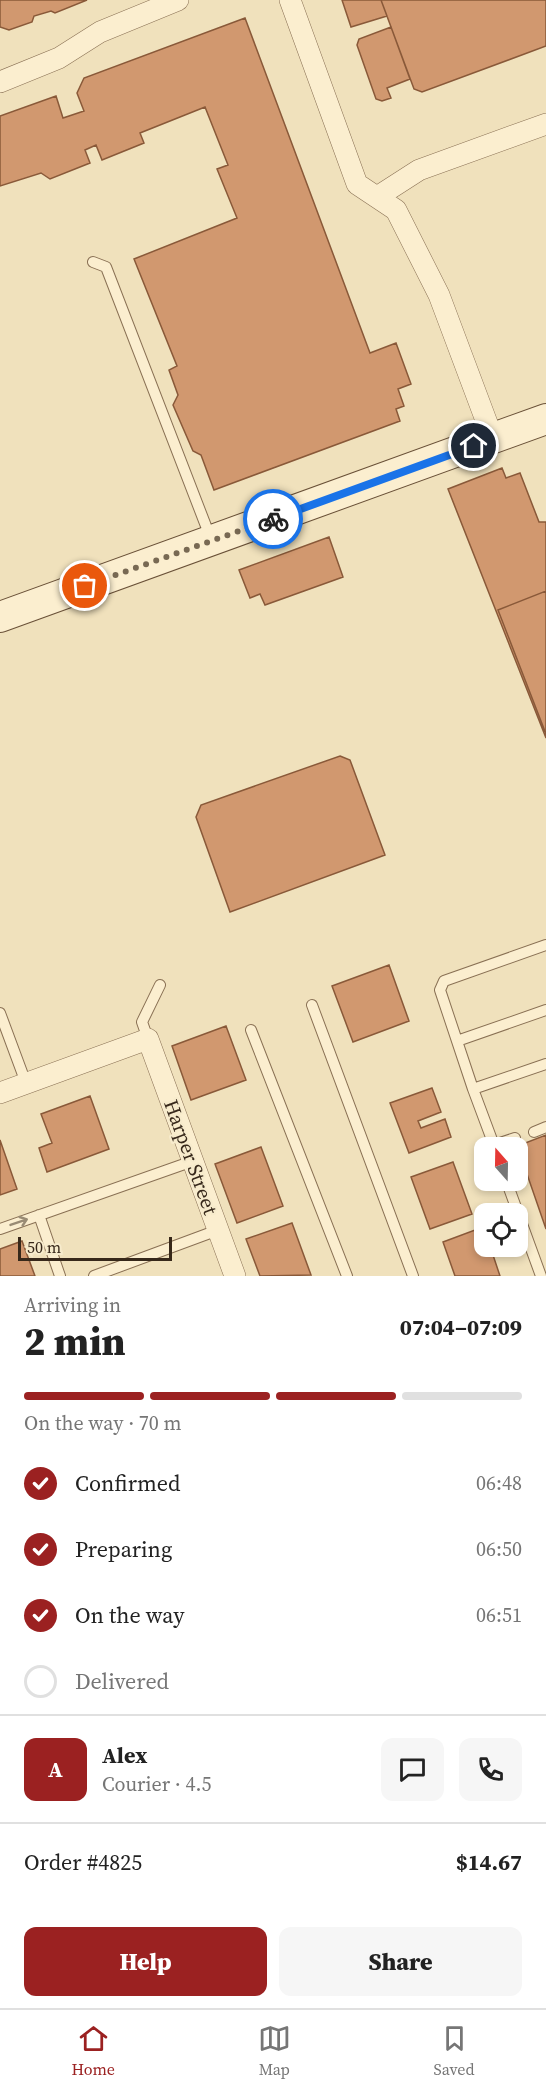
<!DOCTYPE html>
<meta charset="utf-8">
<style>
:root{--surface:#fff;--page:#f6f6f6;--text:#222;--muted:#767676;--line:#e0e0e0;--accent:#9b2121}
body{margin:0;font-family:"Source Serif 4",serif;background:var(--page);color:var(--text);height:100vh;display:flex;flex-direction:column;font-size:22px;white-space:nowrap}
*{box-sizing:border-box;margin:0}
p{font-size:20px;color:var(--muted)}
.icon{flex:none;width:33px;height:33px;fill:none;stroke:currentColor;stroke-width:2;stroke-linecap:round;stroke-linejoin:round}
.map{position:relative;height:1276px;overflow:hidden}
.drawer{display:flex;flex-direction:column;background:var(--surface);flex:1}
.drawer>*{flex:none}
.needle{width:39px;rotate:340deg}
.fabs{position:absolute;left:474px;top:1137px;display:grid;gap:12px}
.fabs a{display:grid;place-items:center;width:54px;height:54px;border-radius:12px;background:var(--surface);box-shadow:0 3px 9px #0003;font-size:30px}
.scale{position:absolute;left:18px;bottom:15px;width:154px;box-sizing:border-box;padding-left:6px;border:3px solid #37281a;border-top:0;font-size:16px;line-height:21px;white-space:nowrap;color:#37281a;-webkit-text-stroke:4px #f7ebcc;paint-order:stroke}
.pin{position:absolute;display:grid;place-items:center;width:51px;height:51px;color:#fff;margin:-26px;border:3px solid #fff;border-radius:50%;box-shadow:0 2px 6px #0007}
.courier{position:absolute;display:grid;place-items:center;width:60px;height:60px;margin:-30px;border:4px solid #1a73e8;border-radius:50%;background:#fff;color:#222;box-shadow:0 2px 8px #0007}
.head em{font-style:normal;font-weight:800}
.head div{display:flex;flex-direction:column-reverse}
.head{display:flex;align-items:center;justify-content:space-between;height:102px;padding:0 24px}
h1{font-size:39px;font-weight:800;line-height:45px}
.bar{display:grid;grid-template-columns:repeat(4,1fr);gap:9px 6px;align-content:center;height:72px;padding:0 24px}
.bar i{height:8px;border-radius:4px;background:var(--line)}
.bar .current{background:var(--accent)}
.bar p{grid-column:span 4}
.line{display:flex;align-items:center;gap:15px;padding:0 24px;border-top:2px solid var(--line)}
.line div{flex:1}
.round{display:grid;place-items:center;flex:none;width:63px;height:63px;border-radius:12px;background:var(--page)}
ol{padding:0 24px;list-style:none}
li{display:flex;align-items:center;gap:18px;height:66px}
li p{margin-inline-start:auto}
li .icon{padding:6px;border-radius:50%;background:var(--accent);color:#fff;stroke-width:4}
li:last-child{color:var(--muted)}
li i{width:33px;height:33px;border:3px solid var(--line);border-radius:50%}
.button{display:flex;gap:12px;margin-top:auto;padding:12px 24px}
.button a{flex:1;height:69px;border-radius:12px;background:var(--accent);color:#fff;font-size:24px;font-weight:800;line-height:69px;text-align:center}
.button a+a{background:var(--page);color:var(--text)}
.tabs{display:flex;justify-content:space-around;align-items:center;height:84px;border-top:2px solid var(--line);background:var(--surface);font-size:16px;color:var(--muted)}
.tabs a{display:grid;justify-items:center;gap:3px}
.tabs .current{color:var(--accent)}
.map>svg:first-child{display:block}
</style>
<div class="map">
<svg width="546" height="1276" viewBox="0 0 546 1276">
<rect width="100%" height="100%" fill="#f0e1bc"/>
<path fill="#d1986f" stroke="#895939" stroke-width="1.5" d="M0,0H87L55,13L51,11L34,16L32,22L9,30L0,27Z
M381,0H546V46L422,92L414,89Z
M381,0L387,16L351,27L342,0Z
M245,18L370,353L396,343L411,384L398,389L404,406L396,409L400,421L214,490L201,455L193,451L173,405L178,395L169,370L177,366L134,259L237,218L217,169L228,165L205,107L140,133L144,143L102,160L96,145L85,150L90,163L50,179L41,173L0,186V116L56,96L63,118L84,111L77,93L84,78Z
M391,27L410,79L387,88L391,98L382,101L376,99L357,45L359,39Z
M502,468L506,478L520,473L539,522H546V738L448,489Z
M329,537L343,577L265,605L260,594L250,598L239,570Z
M546,591V734L498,610Z
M340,756L350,760L385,855L230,912L196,817L201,805Z
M389,965L409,1021L353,1042L332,986Z
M226,1026L246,1080L191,1100L172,1046Z
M432,1088L441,1112L418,1121L421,1128L445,1119L451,1137L409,1153L390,1103Z
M90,1096L109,1149L47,1172L39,1148L52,1143L41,1114Z
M546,1135V1229L518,1148L515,1147Z
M0,1140L17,1189L0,1195Z
M261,1147L283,1206L237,1223L215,1164Z
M453,1162L472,1214L430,1229L411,1177Z
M292,1223L311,1275L260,1276L246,1239Z
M483,1227L484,1246H490L500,1276H455L443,1242Z
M22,1241L35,1276H0V1249Z"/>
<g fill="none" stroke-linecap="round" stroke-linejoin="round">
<g stroke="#897054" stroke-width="12">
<path id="lane" d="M93,262L106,267L211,539
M312,1005L413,1276
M0,1013L26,1083
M251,1030L347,1276
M148,1039L142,1022L160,985
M457,1041L546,1010
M473,1089L440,990L444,981L546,945
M534,1132L546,1127
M494,1145L515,1138
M495,1148L473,1089L546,1064
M506,1180L541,1276
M39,1215L60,1276
M0,1229L193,1161
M94,1276L218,1230"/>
</g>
<g stroke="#897054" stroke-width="22">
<path id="street" d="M290,0L357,184L396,210L439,295L493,439
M0,82L59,58L100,32L178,0
M377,197L419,170L546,124
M0,1093L148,1039L235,1276"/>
</g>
<g stroke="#6a5138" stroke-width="32">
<path id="secondary" d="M0,617L546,419"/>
</g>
<use href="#lane" stroke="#fbeecf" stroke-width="10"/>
<use href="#street" stroke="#fbeecf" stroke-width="21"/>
<use href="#secondary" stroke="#fbeecf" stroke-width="30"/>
</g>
<defs><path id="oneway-shaft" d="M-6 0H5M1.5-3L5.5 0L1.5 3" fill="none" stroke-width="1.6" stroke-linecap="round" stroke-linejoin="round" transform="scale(1.5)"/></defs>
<use stroke="#998b74" href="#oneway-shaft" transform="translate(19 1222) rotate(-19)"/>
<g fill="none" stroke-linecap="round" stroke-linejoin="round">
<path stroke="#786953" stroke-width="6" stroke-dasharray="0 10.8" d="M85,586L273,519"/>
<path stroke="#1a73e8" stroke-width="8" d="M273,519L474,446"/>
</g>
<g text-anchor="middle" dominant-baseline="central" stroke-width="4.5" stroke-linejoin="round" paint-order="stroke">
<g font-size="20" fill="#37281a" stroke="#f7ebcc">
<text transform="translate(191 1157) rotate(70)">Harper Street</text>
</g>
</g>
</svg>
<div class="fabs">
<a><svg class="needle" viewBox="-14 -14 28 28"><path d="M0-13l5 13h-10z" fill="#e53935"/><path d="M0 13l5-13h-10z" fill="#767676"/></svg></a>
<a><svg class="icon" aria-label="locate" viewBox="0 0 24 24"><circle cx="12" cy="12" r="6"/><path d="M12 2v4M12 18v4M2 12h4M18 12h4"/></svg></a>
</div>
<div class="scale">50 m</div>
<div class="pin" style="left:85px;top:586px;background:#ea580c"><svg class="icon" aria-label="bag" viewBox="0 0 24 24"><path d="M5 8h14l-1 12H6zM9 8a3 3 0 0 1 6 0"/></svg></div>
<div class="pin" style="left:474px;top:446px;background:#1f2937"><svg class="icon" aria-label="home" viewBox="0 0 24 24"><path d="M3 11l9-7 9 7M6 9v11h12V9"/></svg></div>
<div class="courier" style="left:273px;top:519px"><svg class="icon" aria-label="bike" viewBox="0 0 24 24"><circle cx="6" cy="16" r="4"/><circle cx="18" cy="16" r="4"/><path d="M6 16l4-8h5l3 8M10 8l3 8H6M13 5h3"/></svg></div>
</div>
<section class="drawer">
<div class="head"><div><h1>2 min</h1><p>Arriving in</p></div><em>07:04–07:09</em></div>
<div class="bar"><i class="current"></i><i class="current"></i><i class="current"></i><i></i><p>On the way · 70 m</p></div>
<ol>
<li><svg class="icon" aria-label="check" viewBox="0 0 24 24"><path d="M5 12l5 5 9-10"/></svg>Confirmed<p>06:48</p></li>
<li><svg class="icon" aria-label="check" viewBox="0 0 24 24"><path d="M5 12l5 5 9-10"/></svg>Preparing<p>06:50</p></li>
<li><svg class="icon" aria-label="check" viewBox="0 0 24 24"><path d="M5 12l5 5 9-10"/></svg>On the way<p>06:51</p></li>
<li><i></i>Delivered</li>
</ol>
<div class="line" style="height:108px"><b class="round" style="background:var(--accent);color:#fff">A</b><div><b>Alex</b><p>Courier · 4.5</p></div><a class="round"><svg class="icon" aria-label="chat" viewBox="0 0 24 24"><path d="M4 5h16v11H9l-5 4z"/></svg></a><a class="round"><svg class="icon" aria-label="phone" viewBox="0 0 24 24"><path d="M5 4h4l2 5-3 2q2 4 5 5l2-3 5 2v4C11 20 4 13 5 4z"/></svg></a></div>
<div class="line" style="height:78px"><div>Order #4825</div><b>$14.67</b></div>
<div class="button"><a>Help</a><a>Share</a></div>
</section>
<nav class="tabs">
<a class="current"><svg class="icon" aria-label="home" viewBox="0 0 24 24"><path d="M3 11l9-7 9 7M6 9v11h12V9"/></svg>Home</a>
<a><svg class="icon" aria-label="map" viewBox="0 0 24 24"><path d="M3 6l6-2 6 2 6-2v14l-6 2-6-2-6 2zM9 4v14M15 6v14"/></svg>Map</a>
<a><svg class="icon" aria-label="saved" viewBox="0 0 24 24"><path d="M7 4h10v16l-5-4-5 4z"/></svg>Saved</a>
</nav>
